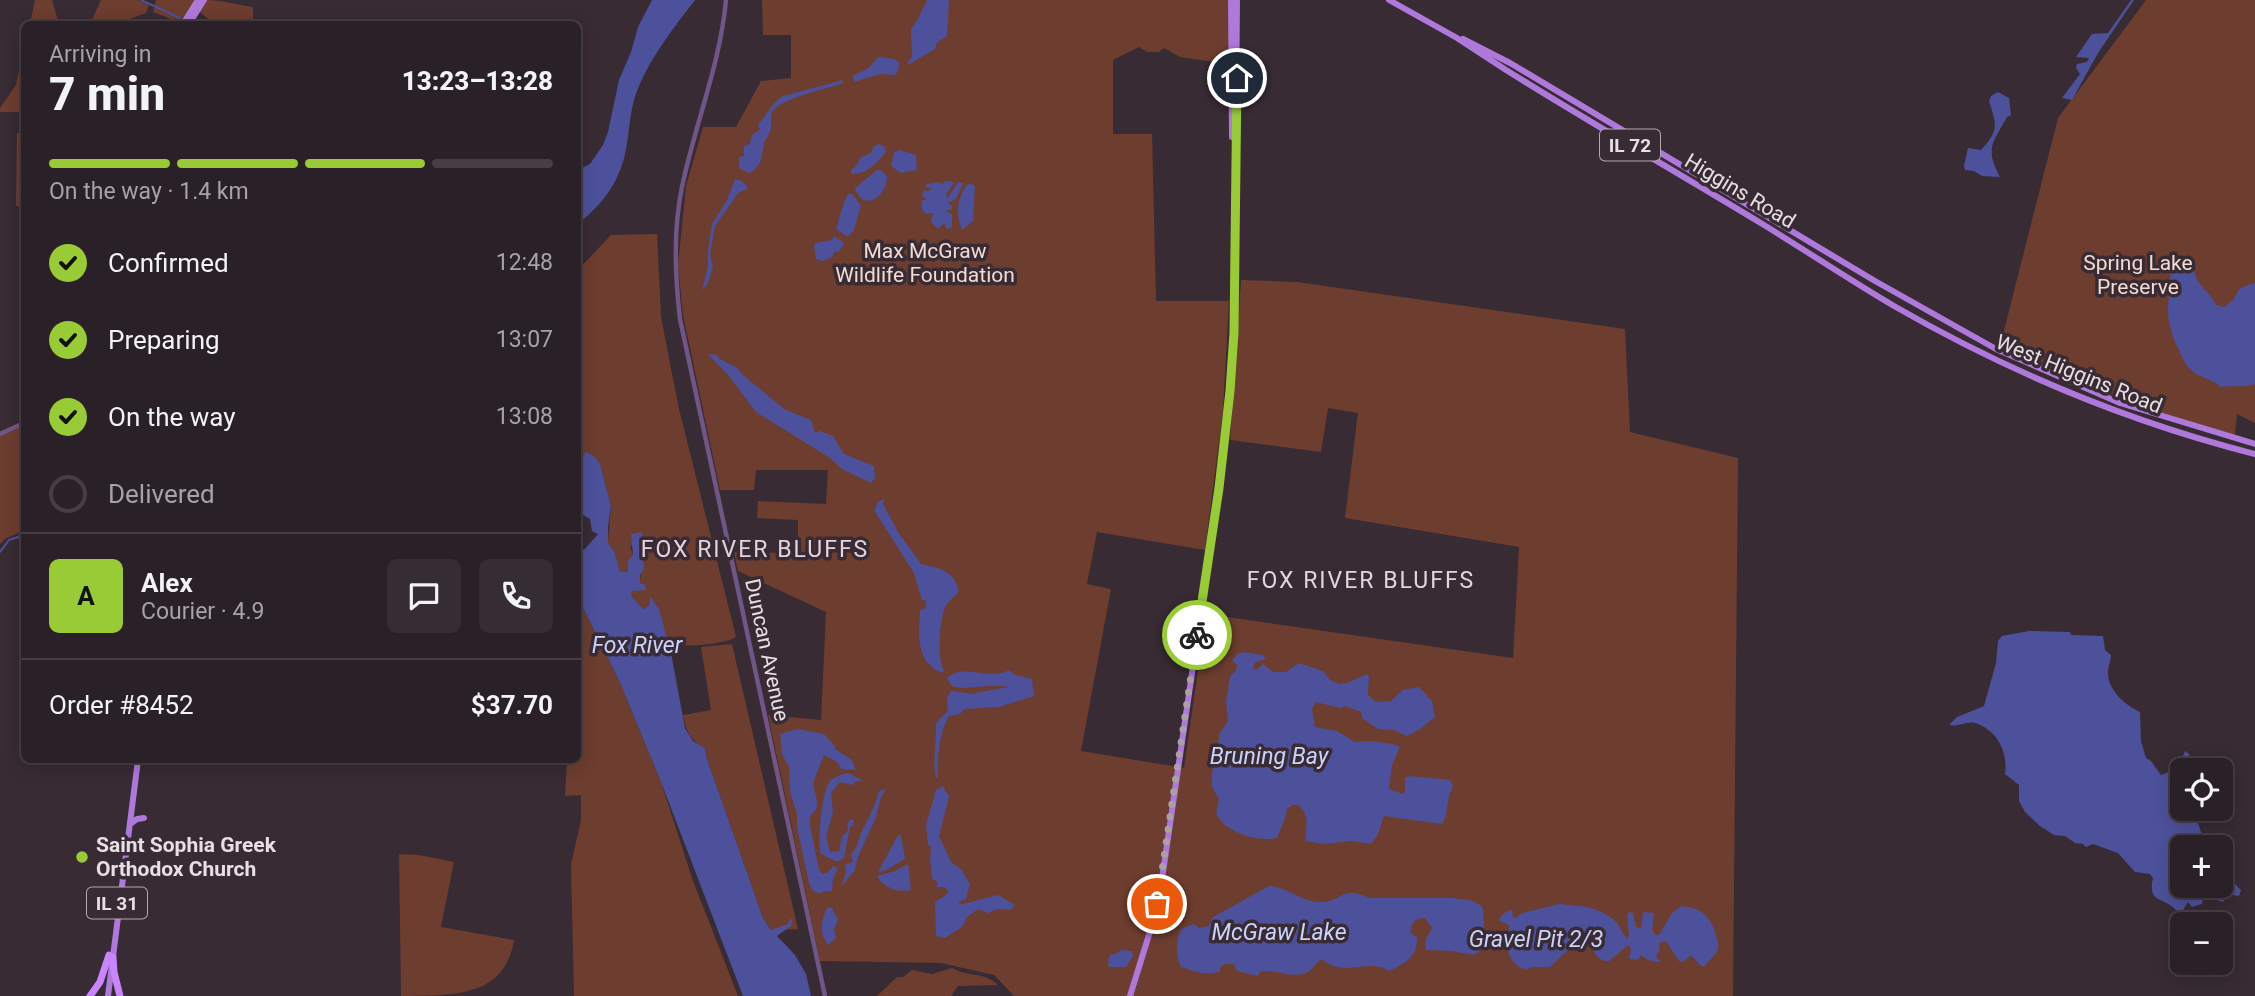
<!DOCTYPE html>
<meta charset="utf-8">
<style>
:root{--surface:#2a2027;--page:#362d33;--text:#f1f3f6;--muted:#a5a3a7;--line:#463e44;--accent:#99cb36}
body{margin:0;font-family:Roboto,sans-serif;background:var(--page);color:var(--text);height:100vh;display:flex;flex-direction:column;font-size:26px;white-space:nowrap}
*{box-sizing:border-box;margin:0}
p{font-size:23px;color:var(--muted)}
.icon{flex:none;width:38px;height:38px;fill:none;stroke:currentColor;stroke-width:2;stroke-linecap:round;stroke-linejoin:round}
.map{position:relative;flex:1;overflow:hidden}
.drawer{position:absolute;left:21px;top:21px;width:560px;height:742px;display:flex;flex-direction:column;background:var(--surface);border-radius:10px;box-shadow:0 4px 18px #0003,0 0 0 2px var(--line)}
.drawer>*{flex:none}
.fabs{position:absolute;left:2170px;top:758px;display:grid;gap:14px}
.fabs a{display:grid;place-items:center;width:63px;height:63px;border-radius:10px;background:var(--surface);box-shadow:0 4px 18px #0003,0 0 0 2px var(--line);font-size:35px}
.pin{position:absolute;display:grid;place-items:center;width:60px;height:60px;color:#fff;margin:-30px;border:4px solid #fff;border-radius:50%;box-shadow:0 2px 7px #0007}
.courier{position:absolute;display:grid;place-items:center;width:70px;height:70px;margin:-35px;border:5px solid #99cb36;border-radius:50%;background:#fff;color:#222;box-shadow:0 2px 9px #0007}
.head em{font-style:normal;font-weight:800}
.head div{display:flex;flex-direction:column-reverse}
.head{display:flex;align-items:center;justify-content:space-between;height:119px;padding:0 28px}
h1{font-size:46px;font-weight:800;line-height:52px}
.bar{display:grid;grid-template-columns:repeat(4,1fr);gap:10px 7px;align-content:center;height:84px;padding:0 28px}
.bar i{height:9px;border-radius:5px;background:var(--line)}
.bar .on{background:var(--accent)}
.bar p{grid-column:span 4}
.line{display:flex;align-items:center;gap:18px;padding:0 28px;border-top:2px solid var(--line)}
.line div{flex:1}
.round{display:grid;place-items:center;flex:none;width:74px;height:74px;border-radius:10px;background:var(--page)}
ol{padding:0 28px;list-style:none}
li{display:flex;align-items:center;gap:21px;height:77px}
li p{margin-inline-start:auto}
li .icon{padding:7px;border-radius:50%;background:var(--accent);color:#111;stroke-width:4}
li:last-child{color:var(--muted)}
li i{width:38px;height:38px;border:4px solid var(--line);border-radius:50%}
.map>svg:first-child{display:block}
</style>
<div class="map">
<svg width="2255" height="996" viewBox="0 0 2255 996">
<rect width="100%" height="100%" fill="#382b34"/>
<path fill="#6d3d2f" d="M35,0H52L59,24H30Z
M101,0H138L149,5L146,13L115,24H90Z
M156,0H196L181,23L153,12Z
M206,0C222,0 237,5 253,7V24H214L199,11Z
M762,0H1228L1229,64L1180,57L1164,48L1159,52H1147L1139,47L1113,60V134H1152L1156,301H1229L1223,410L1205,550L1097,532L1087,584L1111,589L1081,751L1184,768L1206,614L1513,658L1519,547L1345,518L1358,413L1328,408L1321,452L1230,440L1241,280L1297,282L1625,329L1630,432L1738,458L1733,996H1014L994,975L941,963L820,961L768,715L821,720L826,612L738,571L734,552L798,553V520L757,518L758,501L826,504L828,470H756L754,490H720L683,315L678,265L686,186L703,127H736L761,81L791,78V35H763Z
M2146,0H2255V423L2237,414L2235,435C2155,412 2079,385 2004,350L2000,346L2058,118Z
M24,48V112H0V108L16,85Z
M17,133H24V206H16Z
M657,234L661,317L679,409L736,637C727,644 679,649 669,642C662,636 660,618 659,609L650,605L643,609L630,596L632,591L646,589L640,583C640,573 644,566 644,555L630,545L633,555L628,572H620L615,553L608,543L611,506L600,464H578V270L611,235Z
M24,425V531L6,538L0,544V436Z
M578,597L621,685L661,782L693,881L738,996H574L571,864L581,820V795L565,796L567,760H578Z
M732,644L798,929L771,930L763,918L707,759L705,748C690,740 686,731 683,715L711,710L701,647Z
M399,854L419,855L454,862L441,927L514,940C505,996 457,996 401,996Z
M952,968C967,977 986,972 998,985L958,986L951,996H877L897,977H903L912,970L932,974Z"/>
<path fill="#4d519b" d="M652,0H695C675,26 652,55 639,86C629,108 630,132 625,154C618,185 601,205 578,224V205L582,195L578,187V170L590,164L603,145L608,132L619,80L631,52L638,27Z
M927,0H949L947,36L937,42L935,49L910,64L907,63L912,57L911,29L918,19Z
M2131,0H2134L2098,53L2072,100L2062,98L2080,74L2076,68L2077,64L2087,62L2089,58L2076,57L2092,34L2108,33Z
M879,57L894,59L900,63L896,75L880,74L854,82L853,76C857,73 861,72 865,70C872,67 873,60 879,57Z
M843,80L842,84C826,88 787,98 775,108C768,115 772,120 771,128C770,134 766,138 764,143C761,158 763,165 749,173L739,168V157L744,156V146L750,144C751,135 752,134 760,130L758,125L775,102L783,96Z
M1998,92L2009,98L2011,115L2007,117C1992,144 1985,148 2000,177L1982,176L1974,171L1965,170L1964,166L1968,148L1981,150C1999,130 1997,126 1989,101L1991,96Z
M879,144L885,147L886,152C878,162 866,175 851,174V170L856,166L861,157L871,153L873,147Z
M900,150L916,155L917,170L901,173L891,166L894,152Z
M877,170H881L887,176C887,197 863,213 855,188Z
M735,179L742,181L748,188L738,193L715,226L710,255L713,267L707,285L702,290L708,266V251L712,224L727,200Z
M945,181L954,182L946,195L948,198L958,182L963,183L956,199L948,203L952,206V209L945,211L952,214V227L947,229L944,223L938,229L931,222L933,213L926,214L922,210L921,201L927,199L922,196L924,190L928,192L931,189L925,186L926,184L940,182L942,185Z
M969,183L975,186L973,221L962,230C955,214 957,196 969,183Z
M849,193L852,194L861,205L854,230L848,237L836,229L844,202Z
M834,236L844,243L839,252L835,251L832,257L823,261L816,259L814,246L816,243L832,240Z
M2188,260C2195,266 2193,273 2198,281C2204,290 2212,295 2216,305L2224,307L2233,300L2240,288L2255,283V384C2244,388 2233,385 2221,387C2211,378 2198,378 2189,368C2184,363 2181,354 2178,348C2162,316 2170,301 2171,268Z
M708,354L717,355L720,359L736,367L743,375L784,409L811,420L815,433L820,431L833,436L844,454L874,466L875,478L871,483L842,469L830,458L756,412L729,376Z
M586,452L594,456L600,464L611,506L608,527V543L615,553L620,572H628V561L633,555L631,534L642,532L644,569L640,575V583L645,585L646,590L632,591L631,596L643,609L650,605V596L659,609L671,653L685,728L693,741L705,748L707,759L763,918L771,930L788,924L790,919H793L791,926L777,936L795,955L806,974L811,996H743L661,782L621,685L578,597V544L584,550L598,534L592,531L590,519L583,515L580,508L578,510V464Z
M884,499L883,504L898,532L921,564C940,569 954,569 959,592C955,596 950,600 947,604C940,613 936,660 944,669L943,673C915,664 919,634 920,610L926,608V600H922L914,573L874,510L879,501Z
M2029,631L2070,632L2071,635L2103,636L2105,650L2111,655C2111,661 2108,666 2108,672C2107,690 2126,706 2140,712L2141,741L2146,758L2151,761L2161,775C2174,771 2181,762 2185,751L2189,754L2193,770H2182V808L2186,809L2192,818L2197,820L2201,832L2213,847H2182V886H2221V863L2227,876L2241,890L2239,896L2228,894L2223,902L2207,897L2203,899L2202,904L2192,907L2188,902L2183,910L2177,911C2164,896 2147,904 2153,878L2150,874L2135,872L2118,853L2093,844L2086,847L2083,844L2075,843L2065,836L2054,835L2040,826L2025,812L2019,801V785L2005,774C2008,753 1998,730 1975,723C1965,721 1959,727 1949,725L1957,717L1984,706L1996,663L1998,641L2002,636Z
M1244,652L1263,655L1266,659L1255,662L1253,668L1256,670L1263,664L1273,672H1286L1299,663L1323,671L1330,680L1339,684L1347,683L1367,674L1369,676L1368,695L1376,702L1391,701L1403,690L1419,687L1432,701L1435,717L1419,730L1407,736L1394,730L1378,729L1362,718L1361,712L1345,706L1340,708L1316,702L1312,709L1315,727L1337,731L1355,742L1371,741L1393,744L1400,747L1392,765L1389,789L1403,794L1405,792V778L1409,776L1450,780L1453,786C1446,798 1449,814 1442,824L1384,816L1378,834L1371,844L1352,841L1323,844L1306,841C1304,824 1312,820 1299,805H1292L1287,809L1286,816L1277,838C1257,842 1226,833 1216,814L1219,799L1212,787V773L1220,733L1228,721L1226,702L1230,676L1235,672L1238,665L1232,661L1237,654Z
M1009,670L1015,675L1032,679L1034,696L999,707L964,709L960,714L949,716C940,731 936,760 938,778H936C932,760 937,741 936,723L948,711L947,698L951,691L975,694L979,692L1009,687C993,683 965,690 955,687C950,685 950,683 947,678C964,662 990,682 1009,670Z
M797,729L824,734L835,746V749L852,760L856,770L841,769L837,762L824,755L813,783C814,794 823,807 810,816V826L819,869L822,874L828,872L833,866L838,868L833,879L832,891H823L820,894L813,891L809,883L797,827V814L790,792L789,767L782,754L780,734Z
M849,773L863,781H856L852,785L840,782L831,793L833,812L826,837L830,852L839,851L842,837L848,830L847,824L851,819L854,821V824L850,827L844,858L837,862L821,854C817,841 822,790 830,781C833,777 842,774 849,773Z
M943,786L949,797L939,836L951,862L961,869L970,884L966,899L959,902V905L998,895L1015,905L1010,910L997,909L988,913L978,909L967,917L962,927L945,938L936,936L935,902L946,895L948,891L945,887H936L938,883L932,878L930,859L931,847L928,845L926,825L936,790Z
M886,789L881,797L876,817L858,857L855,870L841,887L846,872L845,864L853,862L851,854C858,847 857,842 861,833C868,819 875,807 879,791Z
M898,835H901L905,859L886,870L878,872Z
M908,864L911,890C898,893 884,888 877,876L895,871Z
M1269,886C1288,887 1302,903 1322,902C1341,902 1342,884 1369,898H1454L1473,901L1482,906L1483,911L1485,939L1479,952L1473,955L1452,951L1426,950L1425,941L1432,928L1425,918C1415,918 1410,924 1411,933L1417,938C1418,955 1405,965 1389,971C1369,957 1344,979 1322,959C1315,963 1313,971 1305,973C1289,979 1275,968 1260,972L1258,976L1237,971L1234,964H1224L1220,968V971C1206,977 1194,971 1181,967C1175,957 1176,940 1181,929L1194,924L1199,928L1209,926L1213,917Z
M1559,904C1579,906 1598,906 1614,920C1620,925 1621,932 1627,938L1629,935L1627,915L1629,912L1633,913L1636,927L1641,928L1643,912L1654,913L1652,930L1655,935H1659L1672,913L1681,906C1699,908 1708,913 1715,931C1716,936 1719,942 1718,948C1717,954 1709,960 1705,966H1701L1691,955L1683,962L1679,961L1666,941L1659,943L1660,948L1656,957L1661,961L1659,962L1648,960L1641,955L1638,960L1629,959L1631,949L1628,945L1609,961C1596,961 1596,953 1589,944C1569,945 1563,955 1550,967H1532L1526,970C1501,959 1510,945 1509,925L1500,921V917L1507,911L1512,910L1513,917L1516,918L1522,913Z
M828,907L832,908L838,920L834,929L836,938L828,945C819,933 820,920 828,907Z
M1120,950L1132,951L1133,956L1126,967H1109L1108,960L1110,955L1118,953Z"/>
<g fill="none" stroke-linecap="round" stroke-linejoin="round">
<path stroke="#4d519b" stroke-width="2" d="M141,0L180,18
M0,552L9,540L24,535"/>
<path stroke="#705686" stroke-width="4.5" d="M726,0C720,65 695,124 682,187C673,231 675,275 680,319L825,996
M0,434L24,423"/>
<path stroke="#af78db" stroke-width="6" d="M1231,0L1232,137
M1389,0L1457,38L1506,70C1591,123 1678,173 1764,225C1808,252 1850,280 1894,306C2007,371 2129,422 2255,454
M183,24L198,0
M189,24L204,0
M1463,39L1510,63L1875,281L1996,349L2120,403L2255,444
M130,824L137,819L144,818
M108,996L138,760
M1130,996L1153,922L1161,886L1219,488L1230,391L1234,332L1237,0"/>
<path stroke="#c885fd" stroke-width="7" d="M113,957L114,972L120,996
M90,996L100,982L109,955"/>
</g>
<g fill="none" stroke-linecap="round" stroke-linejoin="round">
<path stroke="#aaa0a7" stroke-width="7" stroke-dasharray="0 12.6" d="M1157,904L1197,635"/>
<path stroke="#99cb36" stroke-width="9" d="M1197,635L1219,488L1230,391L1234,332L1237,78"/>
</g>
<circle fill="#99cb36" stroke="#382b34" stroke-width="2.5" cx="82" cy="857" r="7"/>
<g text-anchor="middle" dominant-baseline="central" stroke-width="7" stroke-linejoin="round" paint-order="stroke">
<g fill="#382b34" stroke="#b3a9b0" stroke-width="2">
<rect x="1600" y="129.5" width="60" height="31" rx="5"/>
<rect x="87" y="887.5" width="60" height="31" rx="5"/>
</g>
<g font-size="19" font-weight="bold" fill="#e8dfe5">
<text x="1630" y="145">IL 72</text>
<text x="117" y="903">IL 31</text>
</g>
<g font-size="21" fill="#e8dfe5" stroke="#382b34">
<text transform="translate(1740 191) rotate(31)">Higgins Road</text>
<text transform="translate(2079 374) rotate(22)">West Higgins Road</text>
<text transform="translate(767 650) rotate(78)">Duncan Avenue</text>
</g>
<g font-size="21" fill="#f3dad3" stroke="#382b34">
<text x="925" y="251">Max McGraw<tspan x="925" dy="24">Wildlife Foundation</tspan></text>
<text x="2138" y="263">Spring Lake<tspan x="2138" dy="24">Preserve</tspan></text>
</g>
<g font-size="21" font-weight="bold" fill="#e8dfe5" stroke="#382b34" text-anchor="start">
<text x="96" y="845">Saint Sophia Greek<tspan x="96" dy="24">Orthodox Church</tspan></text>
</g>
<g font-size="23" letter-spacing="2" fill="#e4d3de" stroke="#382b34">
<text x="755" y="549">FOX RIVER BLUFFS</text>
<text x="1361" y="580">FOX RIVER BLUFFS</text>
</g>
<g font-size="23" font-style="italic" fill="#cbd2fc" stroke="#382b34">
<text x="637" y="645">Fox River</text>
<text x="1269" y="756">Bruning Bay</text>
<text x="1279" y="932">McGraw Lake</text>
<text x="1536" y="939">Gravel Pit 2/3</text>
</g>
</g>
</svg>
<div class="fabs">
<a><svg class="icon" aria-label="locate" viewBox="0 0 24 24"><circle cx="12" cy="12" r="6"/><path d="M12 2v4M12 18v4M2 12h4M18 12h4"/></svg></a>
<a>+</a>
<a>−</a>
</div>
<div class="pin" style="left:1157px;top:904px;background:#ea580c"><svg class="icon" aria-label="bag" viewBox="0 0 24 24"><path d="M5 8h14l-1 12H6zM9 8a3 3 0 0 1 6 0"/></svg></div>
<div class="pin" style="left:1237px;top:78px;background:#1f2937"><svg class="icon" aria-label="home" viewBox="0 0 24 24"><path d="M3 11l9-7 9 7M6 9v11h12V9"/></svg></div>
<div class="courier" style="left:1197px;top:635px"><svg class="icon" aria-label="bike" viewBox="0 0 24 24"><circle cx="6" cy="16" r="4"/><circle cx="18" cy="16" r="4"/><path d="M6 16l4-8h5l3 8M10 8l3 8H6M13 5h3"/></svg></div>
<section class="drawer">
<div class="head"><div><h1>7 min</h1><p>Arriving in</p></div><em>13:23–13:28</em></div>
<div class="bar"><i class="on"></i><i class="on"></i><i class="on"></i><i></i><p>On the way · 1.4 km</p></div>
<ol>
<li><svg class="icon" aria-label="check" viewBox="0 0 24 24"><path d="M5 12l5 5 9-10"/></svg>Confirmed<p>12:48</p></li>
<li><svg class="icon" aria-label="check" viewBox="0 0 24 24"><path d="M5 12l5 5 9-10"/></svg>Preparing<p>13:07</p></li>
<li><svg class="icon" aria-label="check" viewBox="0 0 24 24"><path d="M5 12l5 5 9-10"/></svg>On the way<p>13:08</p></li>
<li><i></i>Delivered</li>
</ol>
<div class="line" style="height:126px"><b class="round" style="background:var(--accent);color:#111">A</b><div><b>Alex</b><p>Courier · 4.9</p></div><a class="round"><svg class="icon" aria-label="chat" viewBox="0 0 24 24"><path d="M4 5h16v11H9l-5 4z"/></svg></a><a class="round"><svg class="icon" aria-label="phone" viewBox="0 0 24 24"><path d="M5 4h4l2 5-3 2q2 4 5 5l2-3 5 2v4C11 20 4 13 5 4z"/></svg></a></div>
<div class="line" style="height:91px"><div>Order #8452</div><b>$37.70</b></div>
</section>
</div>
